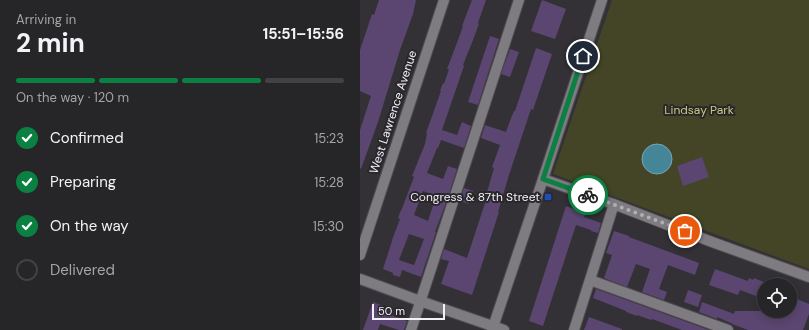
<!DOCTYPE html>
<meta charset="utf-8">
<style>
:root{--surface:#262528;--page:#323134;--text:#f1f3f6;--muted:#a4a5a8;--line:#424245;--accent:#0b8043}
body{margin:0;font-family:"DM Sans",sans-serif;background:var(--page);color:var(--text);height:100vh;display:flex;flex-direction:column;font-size:15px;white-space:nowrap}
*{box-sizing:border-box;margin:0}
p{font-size:13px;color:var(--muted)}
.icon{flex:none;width:22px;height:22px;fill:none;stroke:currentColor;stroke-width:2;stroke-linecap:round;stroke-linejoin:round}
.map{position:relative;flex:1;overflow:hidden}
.side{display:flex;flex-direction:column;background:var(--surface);width:360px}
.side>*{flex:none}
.tools{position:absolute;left:397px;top:278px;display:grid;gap:8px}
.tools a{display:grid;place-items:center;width:40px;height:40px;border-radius:50%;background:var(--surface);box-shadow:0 2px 10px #0003,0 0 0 1px var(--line);font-size:20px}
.scale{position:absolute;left:12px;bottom:10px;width:73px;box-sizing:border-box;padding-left:4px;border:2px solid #f2f1f4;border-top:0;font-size:11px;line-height:14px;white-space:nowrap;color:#f2f1f4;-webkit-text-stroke:3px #29272c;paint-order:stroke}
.pin{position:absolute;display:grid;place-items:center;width:34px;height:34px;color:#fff;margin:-17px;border:2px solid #fff;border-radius:50%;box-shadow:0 1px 4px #0007}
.courier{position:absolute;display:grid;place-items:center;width:40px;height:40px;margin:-20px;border:3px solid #0b8043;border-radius:50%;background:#fff;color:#222;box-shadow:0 1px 5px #0007}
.overview em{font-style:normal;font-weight:700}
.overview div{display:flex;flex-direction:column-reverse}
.overview{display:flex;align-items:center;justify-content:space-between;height:68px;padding:0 16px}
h1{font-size:26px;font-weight:700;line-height:30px}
.bar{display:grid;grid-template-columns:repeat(4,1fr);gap:6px 4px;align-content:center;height:48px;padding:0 16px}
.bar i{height:5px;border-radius:3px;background:var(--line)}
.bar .active{background:var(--accent)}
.bar p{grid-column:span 4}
ol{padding:0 16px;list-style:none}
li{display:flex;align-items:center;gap:12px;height:44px}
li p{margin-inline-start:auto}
li .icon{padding:4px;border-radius:50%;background:var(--accent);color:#fff;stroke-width:4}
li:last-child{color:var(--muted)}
li i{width:22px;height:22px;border:2px solid var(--line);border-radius:50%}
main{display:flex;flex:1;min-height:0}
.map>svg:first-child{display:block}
</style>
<main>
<section class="side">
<div class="overview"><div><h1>2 min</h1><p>Arriving in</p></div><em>15:51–15:56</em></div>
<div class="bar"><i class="active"></i><i class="active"></i><i class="active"></i><i></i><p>On the way · 120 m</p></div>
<ol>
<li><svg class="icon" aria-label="check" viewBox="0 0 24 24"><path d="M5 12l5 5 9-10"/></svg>Confirmed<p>15:23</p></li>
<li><svg class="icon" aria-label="check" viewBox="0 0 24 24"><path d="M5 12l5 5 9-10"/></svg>Preparing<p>15:28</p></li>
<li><svg class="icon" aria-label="check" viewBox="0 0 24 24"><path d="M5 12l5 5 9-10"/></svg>On the way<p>15:30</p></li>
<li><i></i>Delivered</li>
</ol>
</section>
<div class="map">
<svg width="449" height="330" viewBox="0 0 449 330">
<rect width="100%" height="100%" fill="#333136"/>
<path fill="#434526" d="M252,0H449V269L193,174Z"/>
<path fill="#458598" stroke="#79a5b4" d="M282 159a15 15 0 1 1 30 0a15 15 0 1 1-30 0Z"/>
<path fill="#5a4670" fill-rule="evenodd" d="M19,0H56L53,14L40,50L18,122L1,169L0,168V130L11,96L0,91V50L12,14L14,15Z
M112,0H126L118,23L119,24L113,40L103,65L104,66L82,130L97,135L102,122L111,126L104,148L81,140L78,148H77L67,173L83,179L88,166L97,169L87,200L75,232H76L61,277L42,270L40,277L33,275V273L23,269L32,241V240L40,219L38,218L41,210V211L54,177L52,176L65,144L67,133H66L81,91H80L83,83L84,84L89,69H87L98,40L103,26H102ZM63,191L76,196L68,221L54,215ZM49,234L64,239L54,265L39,260Z
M182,0L206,9L195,39L171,31Z
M130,36L139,39L118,105L108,102Z
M176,48L192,54L173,110L171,109L149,175L138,212H139L112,295L81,284L89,261L81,259L84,249L107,258L126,200L125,199L134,168L132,167L140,145L121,138L125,125L146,132L151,118L154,111H155Z
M150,49L159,52L150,77L141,74Z
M342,157L349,177L323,186L317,166Z
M104,188L113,191L109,204L100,201Z
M206,206L226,213L224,217L241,223L238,233L231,231V230L216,225L183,326L169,321Z
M254,231L269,236V237L339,263L335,275L308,265L299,289L307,292L304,300L282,292L290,269L276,264L267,287L244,278L252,255L246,253Z
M355,269L388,281L389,278L393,280L394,278L404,282V299L380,290L378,295L349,285Z
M236,289L349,330H322L292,319L291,320L277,315V316L266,312V311L233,298Z
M328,290L342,295L338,307L324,302Z
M430,296L449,304V314L443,330H388L372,324H373L357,317V319L339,312L342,302L374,314L375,311H430Z
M13,302L28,308L26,313L47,321L44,330H39L20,324L18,330H3Z
M229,317L262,329V330H224Z"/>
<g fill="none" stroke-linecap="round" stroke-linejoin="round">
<g stroke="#4f4d51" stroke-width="12">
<path id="minor" d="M183,179L256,205L352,242L449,277
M0,255L84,0
M0,279L60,301L144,330
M230,280L368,330
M51,330L159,0
M132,330L183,179L242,0
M214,330L254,204"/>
</g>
<use href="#minor" stroke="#7e7b81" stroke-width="10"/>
</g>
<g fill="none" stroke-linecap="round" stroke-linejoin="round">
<path stroke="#afaeb2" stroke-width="4" stroke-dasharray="0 7.2" d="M228,195L325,231"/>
<path stroke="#0b8043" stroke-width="5" d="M223,56L183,179L228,195"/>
</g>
<rect fill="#1a4fb4" stroke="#29272c" stroke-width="1.5" x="184" y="193" width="8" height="8" rx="2"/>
<g text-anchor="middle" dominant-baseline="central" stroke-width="4" stroke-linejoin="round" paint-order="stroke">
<g font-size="12" fill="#c5ca7b" stroke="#29272c">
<text x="339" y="110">Lindsay Park</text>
</g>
<g font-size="12" fill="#f2f1f4" stroke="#29272c">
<text transform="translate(33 112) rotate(-72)">West Lawrence Avenue</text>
</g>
<g font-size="12" fill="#f2f1f4" stroke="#29272c" text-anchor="end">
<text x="180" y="197">Congress &amp; 87th Street</text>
</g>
</g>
</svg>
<div class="tools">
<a><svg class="icon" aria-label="locate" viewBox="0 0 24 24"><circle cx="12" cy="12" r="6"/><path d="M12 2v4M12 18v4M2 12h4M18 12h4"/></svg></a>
</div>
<div class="scale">50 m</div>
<div class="pin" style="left:325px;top:231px;background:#ea580c"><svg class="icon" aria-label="bag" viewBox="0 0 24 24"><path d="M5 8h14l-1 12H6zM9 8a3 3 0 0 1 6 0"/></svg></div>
<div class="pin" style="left:223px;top:56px;background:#1f2937"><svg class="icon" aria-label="home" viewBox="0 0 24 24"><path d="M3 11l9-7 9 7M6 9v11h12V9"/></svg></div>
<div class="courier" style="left:228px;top:195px"><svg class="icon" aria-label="bike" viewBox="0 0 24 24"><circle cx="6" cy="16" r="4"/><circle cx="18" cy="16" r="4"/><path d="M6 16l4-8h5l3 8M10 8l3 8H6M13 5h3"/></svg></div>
</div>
</main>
